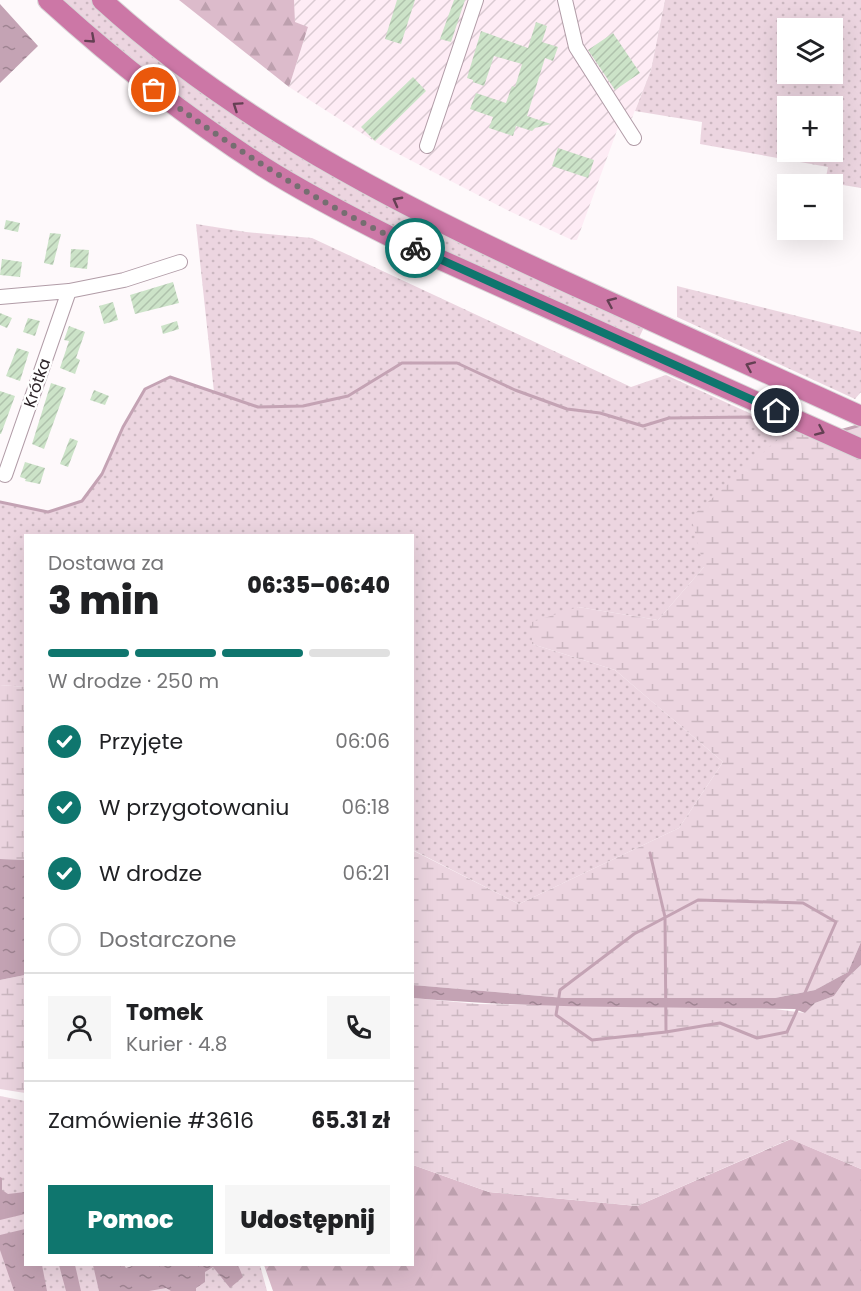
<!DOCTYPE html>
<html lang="pl">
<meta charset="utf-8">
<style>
:root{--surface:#fff;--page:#f6f6f6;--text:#202124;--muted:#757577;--line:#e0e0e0;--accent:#0f766e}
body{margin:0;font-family:Poppins,sans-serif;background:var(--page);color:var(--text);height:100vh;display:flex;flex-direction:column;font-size:22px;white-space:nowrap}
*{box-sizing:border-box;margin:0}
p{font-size:20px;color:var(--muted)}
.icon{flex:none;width:33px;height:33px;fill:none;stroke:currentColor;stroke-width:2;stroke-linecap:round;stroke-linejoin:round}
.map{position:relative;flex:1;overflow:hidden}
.side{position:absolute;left:24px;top:534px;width:390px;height:732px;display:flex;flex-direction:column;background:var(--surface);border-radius:0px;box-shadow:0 6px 24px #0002}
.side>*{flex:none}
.tools{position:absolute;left:777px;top:18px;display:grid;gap:12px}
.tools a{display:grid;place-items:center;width:66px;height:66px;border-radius:0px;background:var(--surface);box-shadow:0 6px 24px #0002;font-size:30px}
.pin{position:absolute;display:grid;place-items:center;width:51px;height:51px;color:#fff;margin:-26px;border:3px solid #fff;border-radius:50%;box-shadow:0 2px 6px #0007}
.courier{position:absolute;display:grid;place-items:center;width:60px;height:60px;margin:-30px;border:4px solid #0f766e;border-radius:50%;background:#fff;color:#222;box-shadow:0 2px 8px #0007}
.overview em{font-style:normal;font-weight:800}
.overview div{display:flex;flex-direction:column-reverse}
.overview{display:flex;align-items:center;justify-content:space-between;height:102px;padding:0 24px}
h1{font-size:39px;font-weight:800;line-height:45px}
.bar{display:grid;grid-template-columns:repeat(4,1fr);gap:9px 6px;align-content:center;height:72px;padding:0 24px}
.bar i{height:8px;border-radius:4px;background:var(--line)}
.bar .on{background:var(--accent)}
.bar p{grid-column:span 4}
.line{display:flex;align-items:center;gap:15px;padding:0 24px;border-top:2px solid var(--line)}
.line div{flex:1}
.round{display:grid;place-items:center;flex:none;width:63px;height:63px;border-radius:0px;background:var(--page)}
ol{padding:0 24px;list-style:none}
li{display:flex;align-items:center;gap:18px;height:66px}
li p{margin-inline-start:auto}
li .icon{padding:6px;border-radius:50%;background:var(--accent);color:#fff;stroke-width:4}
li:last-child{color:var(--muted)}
li i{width:33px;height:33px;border:3px solid var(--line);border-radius:50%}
.button{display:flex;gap:12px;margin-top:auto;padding:12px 24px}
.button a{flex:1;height:69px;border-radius:0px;background:var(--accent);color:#fff;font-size:24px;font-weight:800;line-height:69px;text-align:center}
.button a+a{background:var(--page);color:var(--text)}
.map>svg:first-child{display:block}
</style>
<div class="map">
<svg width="861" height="1291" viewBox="0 0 861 1291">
<defs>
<pattern id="industrial-furrows" width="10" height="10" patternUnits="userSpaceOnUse" patternTransform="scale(1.5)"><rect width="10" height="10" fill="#feecf5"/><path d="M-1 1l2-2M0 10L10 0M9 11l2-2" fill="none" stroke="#dacad2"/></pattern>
<pattern id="grass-dots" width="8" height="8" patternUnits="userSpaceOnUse" patternTransform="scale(1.5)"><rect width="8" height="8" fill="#ecd5e0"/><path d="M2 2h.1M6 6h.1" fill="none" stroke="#cbb7c0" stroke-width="1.8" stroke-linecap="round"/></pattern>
<pattern id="forest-firs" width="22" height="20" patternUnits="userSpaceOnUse" patternTransform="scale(1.5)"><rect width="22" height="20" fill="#dcbbcb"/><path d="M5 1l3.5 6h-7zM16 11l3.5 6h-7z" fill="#bda0ae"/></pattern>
<pattern id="wetland-marsh" width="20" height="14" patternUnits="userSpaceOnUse" patternTransform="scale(1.5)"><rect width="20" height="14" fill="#ecd5e0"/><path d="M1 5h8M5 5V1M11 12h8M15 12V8" fill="none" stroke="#cbb7c0"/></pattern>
<pattern id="water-ripples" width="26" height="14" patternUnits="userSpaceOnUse" patternTransform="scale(1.5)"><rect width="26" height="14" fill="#c4a3b4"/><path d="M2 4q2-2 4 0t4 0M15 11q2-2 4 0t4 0" fill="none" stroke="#9f8492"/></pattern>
<pattern id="building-hatch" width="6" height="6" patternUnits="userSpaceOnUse" patternTransform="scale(1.5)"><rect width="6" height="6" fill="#cce3c8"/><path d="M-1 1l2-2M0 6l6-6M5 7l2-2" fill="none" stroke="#afc2ac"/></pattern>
</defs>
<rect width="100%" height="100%" fill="#fef9fb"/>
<path fill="url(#industrial-furrows)" d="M294,0H665L651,70L632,118L619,125L577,240H572L509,211L377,143L289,87L308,28L295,22Z"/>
<path fill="url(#grass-dots)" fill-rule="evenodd" d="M58,0H91L189,81L645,325L638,340L442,252L319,192L176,99Z
M665,0H861V188L825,182L828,167L700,144L702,122L635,111L651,70ZM832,28V74H788V28ZM832,106V152H788V106Z
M196,224L246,232L312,238L631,387L666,375L791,432L783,435L704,567L658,620L578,607L532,644L615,670L723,762L679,828L519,904L413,850L412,536H26L25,687L0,685V502L48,512L82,501L102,474L123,427L145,389L170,377L214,392Z
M677,286L861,332V392L855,399L677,317Z
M0,1096L25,1101L26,1264L260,1265L267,1291H0Z"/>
<path fill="url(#forest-firs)" d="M179,0H294L295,22L308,27L289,87Z
M791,1139L861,1169V1291H273L264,1265L412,1264L413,1165L489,1192L637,1206Z"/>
<path fill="url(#wetland-marsh)" d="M861,425V942L848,972L815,990L775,998H565L413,985L412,850L519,904L679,828L723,762L615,670L532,644V622L578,607L658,620L704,567L691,517L783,435L799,427L826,435Z
M0,685L25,687V860L0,859Z
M861,965V1169L790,1139L637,1206L489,1192L413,1165V998L478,1004L775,1009L805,1013L815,1003L834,996L846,979Z
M25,975V1093L0,1089V980Z"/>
<path fill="url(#water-ripples)" d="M0,4L38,46L0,83Z
M0,859L26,860L25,975L0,980Z
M861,942V965L846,979L834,996L815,1003L805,1013L795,1009C667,1007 539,1009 413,998V985L565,998H775L815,990L848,972Z
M0,1177L2,1178V1190L8,1194L25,1192V1214L0,1220Z
M25,1229L26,1264L42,1265L47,1291H14L0,1250V1235Z
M59,1265H75L81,1291H66Z
M135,1265H238L243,1277L230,1288L213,1267L205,1272V1282L196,1288V1291H171L166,1288L149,1291H99L93,1265H124L126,1268Z"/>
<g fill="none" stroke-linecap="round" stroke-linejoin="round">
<path stroke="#c4a3b4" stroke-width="3" d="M840,431L861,425
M0,502L48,512L82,501L102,474L123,427L145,389L170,377L258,407L303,406L348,396L402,363H457L515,390L567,409L600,413L643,426L669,418L750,417L783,435L796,429
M650,853L665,917L666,1032L592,1040L556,1015L560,990L634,934L698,900L803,903L836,922L804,995
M666,1032L720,1023L757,1038L787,1032L799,1006"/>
</g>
<path fill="url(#building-hatch)" d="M397,0H415L401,44L385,39Z
M454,0H465L451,42L440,39Z
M536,22L547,26L542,42L558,47L553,61L545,58L527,116L551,124L535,128L532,131L516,126L513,136L489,128L493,117L470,109L476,93L506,103L512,86L515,87L522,64L494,56L484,86L473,82V80L467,78L481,31L528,48Z
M613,33L640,73L615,90L588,50Z
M413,77L426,91L375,141L361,127Z
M558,148L594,160L588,178L552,166Z
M6,220L20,223L18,232L4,229Z
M50,233L61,234L53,265L44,263Z
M71,249L89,250L87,269L70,267Z
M2,259L22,262L20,277L0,275Z
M173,282L179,303L135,314L130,295Z
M113,302L118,320L104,324L99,306Z
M0,313L12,318L7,328L0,325Z
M28,318L40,321L35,336L23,332Z
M177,321L179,329L163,334L161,326Z
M69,326L85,332L76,358L80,360L75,374L60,368L69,341L64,340Z
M17,348L29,352L20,381L6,376Z
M51,383L66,388L44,449L32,444Z
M94,390L109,396L105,405L90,400Z
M0,391L15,396L1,434H0Z
M70,438L78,441L68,467L60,464Z
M25,462L45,468L40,484L25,481L26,479L20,477Z"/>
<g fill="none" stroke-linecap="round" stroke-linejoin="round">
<g stroke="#b19ca7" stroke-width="16">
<path id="minor" d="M565,0L576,47L634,138
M427,146L476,0
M0,297L69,291L124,280L180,262
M5,475L69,291"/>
</g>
<g stroke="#d9d7d8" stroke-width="22">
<path id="highway" d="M48,0C115,61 186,117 262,166C306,194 353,218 399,241L861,449
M102,0C247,132 421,216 597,296C685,336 773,376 861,416"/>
</g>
<use href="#minor" stroke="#fff" stroke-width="14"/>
<use href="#highway" stroke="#cc77a6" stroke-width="20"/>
</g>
<defs><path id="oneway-chevron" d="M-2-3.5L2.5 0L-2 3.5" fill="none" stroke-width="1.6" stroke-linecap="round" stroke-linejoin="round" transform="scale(1.5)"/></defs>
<g stroke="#644053">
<use href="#oneway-chevron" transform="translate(91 39) rotate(42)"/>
<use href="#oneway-chevron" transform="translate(237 106) rotate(-146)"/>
<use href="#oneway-chevron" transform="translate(397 201) rotate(-152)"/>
<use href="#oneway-chevron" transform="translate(611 302) rotate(-156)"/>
<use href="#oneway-chevron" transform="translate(750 366) rotate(-156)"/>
<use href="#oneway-chevron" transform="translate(820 431) rotate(24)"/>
</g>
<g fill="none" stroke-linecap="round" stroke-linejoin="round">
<path stroke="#766e71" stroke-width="6" stroke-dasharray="0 10.8" d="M154,90C237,151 322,206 415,248"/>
<path stroke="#0f766e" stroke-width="8" d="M415,248L777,411"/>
</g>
<g text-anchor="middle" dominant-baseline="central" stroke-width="5" stroke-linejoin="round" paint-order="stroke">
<g font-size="16" fill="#2c2327" stroke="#fff">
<text transform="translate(37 383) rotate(-71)">Krótka</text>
</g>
</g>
</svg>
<div class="tools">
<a><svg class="icon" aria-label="layers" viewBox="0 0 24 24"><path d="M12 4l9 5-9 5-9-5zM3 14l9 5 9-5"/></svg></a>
<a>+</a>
<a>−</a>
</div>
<div class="pin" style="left:154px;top:90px;background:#ea580c"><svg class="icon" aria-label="bag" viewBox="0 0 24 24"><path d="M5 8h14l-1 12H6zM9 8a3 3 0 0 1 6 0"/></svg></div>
<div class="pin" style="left:777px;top:411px;background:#1f2937"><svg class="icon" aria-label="home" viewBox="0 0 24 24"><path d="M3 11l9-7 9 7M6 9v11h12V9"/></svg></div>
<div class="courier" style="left:415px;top:248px"><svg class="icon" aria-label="bike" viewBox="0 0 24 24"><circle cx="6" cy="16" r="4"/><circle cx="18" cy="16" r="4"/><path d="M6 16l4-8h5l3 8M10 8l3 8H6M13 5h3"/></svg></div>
<section class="side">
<div class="overview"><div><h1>3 min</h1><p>Dostawa za</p></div><em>06:35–06:40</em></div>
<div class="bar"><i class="on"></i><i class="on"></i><i class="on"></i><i></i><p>W drodze · 250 m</p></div>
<ol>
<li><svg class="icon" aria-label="check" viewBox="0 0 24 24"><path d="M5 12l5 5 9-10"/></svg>Przyjęte<p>06:06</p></li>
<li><svg class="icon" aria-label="check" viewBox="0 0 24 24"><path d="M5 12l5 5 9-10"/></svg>W przygotowaniu<p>06:18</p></li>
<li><svg class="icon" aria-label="check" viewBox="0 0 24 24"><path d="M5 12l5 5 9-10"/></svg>W drodze<p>06:21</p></li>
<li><i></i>Dostarczone</li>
</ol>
<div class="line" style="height:108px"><a class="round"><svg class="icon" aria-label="person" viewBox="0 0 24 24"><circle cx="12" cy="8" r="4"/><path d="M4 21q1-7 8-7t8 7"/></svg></a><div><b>Tomek</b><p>Kurier · 4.8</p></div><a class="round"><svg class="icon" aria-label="phone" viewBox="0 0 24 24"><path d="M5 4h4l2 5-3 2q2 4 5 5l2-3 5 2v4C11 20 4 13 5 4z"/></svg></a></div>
<div class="line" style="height:78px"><div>Zamówienie #3616</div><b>65.31 zł</b></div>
<div class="button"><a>Pomoc</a><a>Udostępnij</a></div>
</section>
</div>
